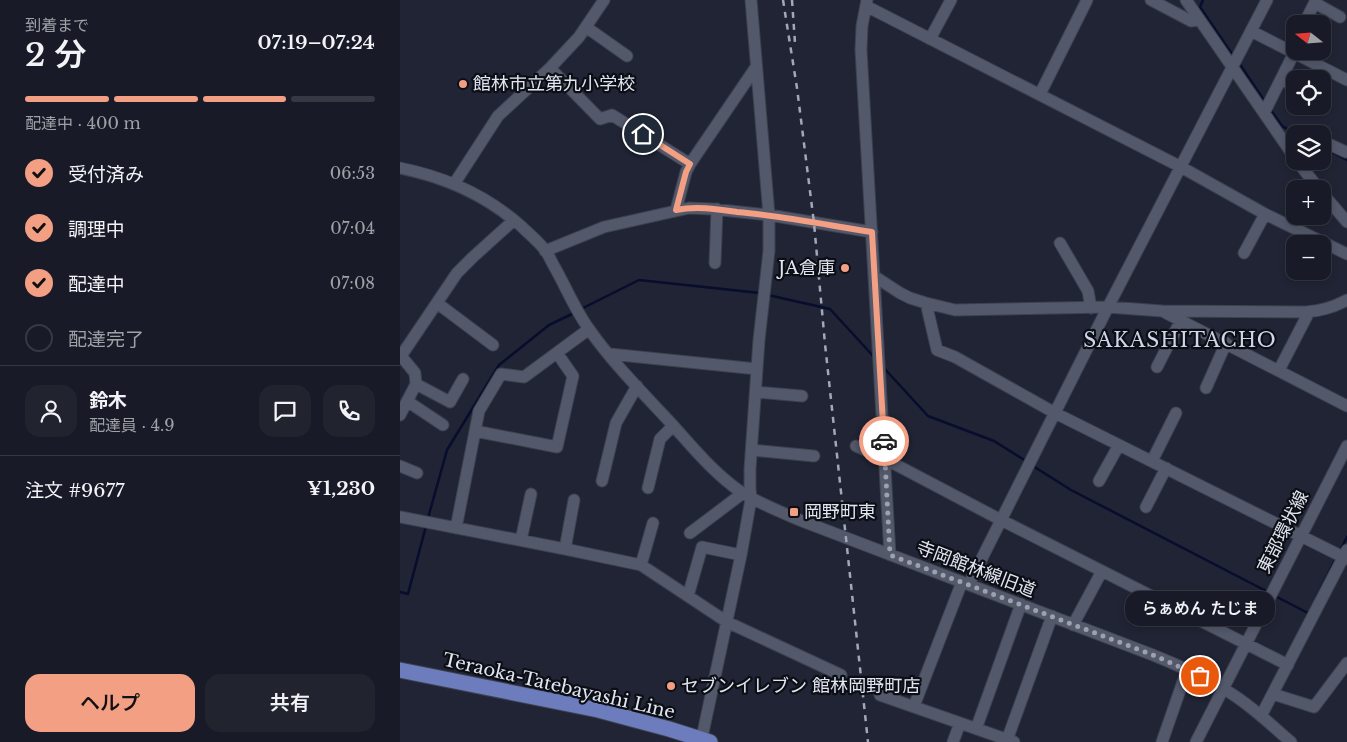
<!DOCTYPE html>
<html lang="ja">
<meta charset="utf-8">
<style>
:root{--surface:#181b27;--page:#21242f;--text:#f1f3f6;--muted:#9fa1a7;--line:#363944;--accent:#f39f84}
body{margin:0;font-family:"Libre Baskerville","Noto Sans JP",serif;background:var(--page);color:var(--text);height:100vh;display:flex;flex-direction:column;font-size:19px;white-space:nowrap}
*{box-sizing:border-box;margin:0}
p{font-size:16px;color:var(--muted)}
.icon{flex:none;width:28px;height:28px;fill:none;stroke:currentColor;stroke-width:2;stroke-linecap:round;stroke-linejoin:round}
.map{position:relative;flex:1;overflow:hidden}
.drawer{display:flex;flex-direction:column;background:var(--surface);width:400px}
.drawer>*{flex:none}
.needle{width:32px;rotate:287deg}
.buttons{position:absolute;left:886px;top:15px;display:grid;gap:10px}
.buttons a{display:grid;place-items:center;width:45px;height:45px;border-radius:10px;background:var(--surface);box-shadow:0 2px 8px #0003,0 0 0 1px var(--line);font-size:25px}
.pin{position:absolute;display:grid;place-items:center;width:42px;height:42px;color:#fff;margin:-21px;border:2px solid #fff;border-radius:50%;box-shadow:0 1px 5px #0007}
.courier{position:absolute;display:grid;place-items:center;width:50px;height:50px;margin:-25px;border:4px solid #f39f84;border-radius:50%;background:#fff;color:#222;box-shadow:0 1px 6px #0007}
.bubble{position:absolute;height:35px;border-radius:15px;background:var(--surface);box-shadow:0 2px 8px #0003,0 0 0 1px var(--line);font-size:16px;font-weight:600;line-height:35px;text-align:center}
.head em{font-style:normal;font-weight:600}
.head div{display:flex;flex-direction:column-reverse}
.head{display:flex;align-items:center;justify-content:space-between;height:85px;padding:0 25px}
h1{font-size:32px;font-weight:600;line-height:38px}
.bar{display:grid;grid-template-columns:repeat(4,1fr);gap:8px 5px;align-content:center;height:60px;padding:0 25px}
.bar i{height:6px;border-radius:4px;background:var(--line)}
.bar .current{background:var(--accent)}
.bar p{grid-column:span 4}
.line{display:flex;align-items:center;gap:12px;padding:0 25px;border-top:1px solid var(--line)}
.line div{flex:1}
.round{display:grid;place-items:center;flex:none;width:52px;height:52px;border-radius:15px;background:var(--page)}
ol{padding:0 25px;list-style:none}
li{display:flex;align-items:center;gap:15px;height:55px}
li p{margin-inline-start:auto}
li .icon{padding:5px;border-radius:50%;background:var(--accent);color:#111;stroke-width:4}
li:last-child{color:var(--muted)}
li i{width:28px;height:28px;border:2px solid var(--line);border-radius:50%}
.primary-button{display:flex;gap:10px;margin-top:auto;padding:10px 25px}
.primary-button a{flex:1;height:58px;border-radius:15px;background:var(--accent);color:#111;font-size:20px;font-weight:600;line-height:58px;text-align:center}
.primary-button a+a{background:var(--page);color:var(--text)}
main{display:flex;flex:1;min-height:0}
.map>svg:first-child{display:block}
</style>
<main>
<section class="drawer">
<div class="head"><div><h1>2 分</h1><p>到着まで</p></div><em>07:19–07:24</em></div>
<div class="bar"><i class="current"></i><i class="current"></i><i class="current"></i><i></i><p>配達中 · 400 m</p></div>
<ol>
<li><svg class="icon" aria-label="check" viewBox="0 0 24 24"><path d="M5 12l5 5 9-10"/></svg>受付済み<p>06:53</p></li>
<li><svg class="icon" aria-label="check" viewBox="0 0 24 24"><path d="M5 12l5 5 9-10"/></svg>調理中<p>07:04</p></li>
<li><svg class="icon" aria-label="check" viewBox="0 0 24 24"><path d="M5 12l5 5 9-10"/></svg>配達中<p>07:08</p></li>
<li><i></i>配達完了</li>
</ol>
<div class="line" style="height:90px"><a class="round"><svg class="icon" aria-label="person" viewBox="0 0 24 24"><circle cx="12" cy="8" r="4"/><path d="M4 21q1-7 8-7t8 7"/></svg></a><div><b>鈴木</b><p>配達員 · 4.9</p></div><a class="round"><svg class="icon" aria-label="chat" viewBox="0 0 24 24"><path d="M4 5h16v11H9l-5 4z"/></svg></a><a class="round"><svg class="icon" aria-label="phone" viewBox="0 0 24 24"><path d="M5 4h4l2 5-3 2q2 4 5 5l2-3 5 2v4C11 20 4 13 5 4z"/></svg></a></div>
<div class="line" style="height:65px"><div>注文 #9677</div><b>¥1,230</b></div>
<div class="primary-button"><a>ヘルプ</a><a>共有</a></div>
</section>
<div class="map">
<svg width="947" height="742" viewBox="0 0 947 742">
<rect width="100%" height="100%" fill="#202434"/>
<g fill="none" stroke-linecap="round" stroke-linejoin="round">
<path stroke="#080d2d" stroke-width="2.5" d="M803,0L800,7L834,57
M839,63L865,102
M870,109L882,126L896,134
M922,147L947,160
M368,295L430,309L475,358
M181,309L239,280L360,293
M483,367L528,416L594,441L626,461
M633,466L671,490L868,592
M28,518L47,450L99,365L149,325L174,313
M940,551L947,537
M0,592L8,594L26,526
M875,596L908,613L909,612
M917,596L936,558"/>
<g stroke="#3d414e" stroke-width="13">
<path id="minor" d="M467,0L462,26L461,50L490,555
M751,0L791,21L800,20
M786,0L895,158
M915,3L940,17
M466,6L781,167L865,214L947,254
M904,24L916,0
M186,27L227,56
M851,31L947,80
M530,39L551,0
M150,68L200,119L212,115L290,164
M881,79L895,87
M640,94L687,0
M864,113L894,53
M905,132L909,134
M922,141L946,152
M897,161L919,189
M0,168C45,177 86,195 121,226C129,234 138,241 145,250C149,255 151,261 154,266C166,287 175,310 189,329C211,361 242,392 268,420C291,445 313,473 341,492C360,504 381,512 402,521L753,655C777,665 802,675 824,689C848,703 869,723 891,742
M54,184L98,116L150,68L179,37L204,0
M922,193L947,222
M276,210L286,172L290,164L356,67
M660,243L688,291L691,308
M145,251L204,227L289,208L312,209L369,215L472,232
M844,253L865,214
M315,263L317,209
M474,276L500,293L510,298L526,303L555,310L708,307L762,311L906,312C922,311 934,307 947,300
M37,303L93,345
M526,303L537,350L555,357L655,413L947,559
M766,313L947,406
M210,354L357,369
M757,367L781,320
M879,370L909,312
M16,384L50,402L63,379
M806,388L826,343
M356,392L402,396
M7,401L43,425
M0,415L16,384L15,373L1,356L57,273L73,257L114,220
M75,431L157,447L173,376L157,353
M456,446L485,459L601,520L888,665
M352,450L414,456
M752,461L776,413
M0,466L17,473
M202,481L216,423L237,386
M699,481L719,445
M248,488L260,439L273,426
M746,507L766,468
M0,517L165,549L241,565L327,622L441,675
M56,528L79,411L101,374L124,377L189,329
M290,533L343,493
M121,540L131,494
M165,549L174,500
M241,565L253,523
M569,584L708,307L867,0
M288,596L302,547L341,555
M673,625L702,571
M873,694L914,707L947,663
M480,695L614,742
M514,706L562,582
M861,716L947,550
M576,729L621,604
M607,740L652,616
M301,742L341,555L351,499L350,488V469L359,340L369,251V215L351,0
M553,742L560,723
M762,742L787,670
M796,742L947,446"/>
</g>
<g stroke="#3d414e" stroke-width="17">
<path id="major" d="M0,670L198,710L269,729L310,742"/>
</g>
<use href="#minor" stroke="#53596b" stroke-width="11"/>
<use href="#major" stroke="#6c7cbc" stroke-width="15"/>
<path stroke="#a4a8b5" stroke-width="2.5" stroke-dasharray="6 6" stroke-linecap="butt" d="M383,0L397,88L414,223L425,344L468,742
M392,0L395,43"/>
</g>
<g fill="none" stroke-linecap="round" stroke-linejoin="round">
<path stroke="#9da1ae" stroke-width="5" stroke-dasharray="0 9" d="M484,441L490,555L753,655L800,676"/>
<path stroke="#f39f84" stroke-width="6" d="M243,134L290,164L286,172L276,210C296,206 316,209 337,212C382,216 427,225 472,232L484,441"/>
</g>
<g fill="#f39f84" stroke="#0c0e15" stroke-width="2">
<circle cx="63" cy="84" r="5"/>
<circle cx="445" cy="268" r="5"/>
<rect x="389" y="507" width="10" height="10" rx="2.5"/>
<circle cx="271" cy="686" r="5"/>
</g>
<g text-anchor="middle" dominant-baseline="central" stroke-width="4.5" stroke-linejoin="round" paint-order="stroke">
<g font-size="18" fill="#e1e5f0" stroke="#0c0e15" text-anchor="start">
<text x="73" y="84">館林市立第九小学校</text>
<text x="435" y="268" text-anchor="end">JA倉庫</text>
<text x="404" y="512">岡野町東</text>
<text x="281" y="686">セブンイレブン 館林岡野町店</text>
</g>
<g font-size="18" fill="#e1e5f0" stroke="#0c0e15">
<text transform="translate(883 532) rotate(-63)">東部環状線</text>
<text transform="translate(576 569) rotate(21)">寺岡館林線旧道</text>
<text transform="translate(159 686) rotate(13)">Teraoka-Tatebayashi Line</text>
</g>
<g font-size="20" letter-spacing="1" fill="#ced5ea" stroke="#0c0e15">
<text x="780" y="340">SAKASHITACHO</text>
</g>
</g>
</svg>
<div class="buttons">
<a><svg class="needle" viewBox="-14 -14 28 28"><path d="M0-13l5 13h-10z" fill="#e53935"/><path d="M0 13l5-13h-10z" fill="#9fa1a7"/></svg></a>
<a><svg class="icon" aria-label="locate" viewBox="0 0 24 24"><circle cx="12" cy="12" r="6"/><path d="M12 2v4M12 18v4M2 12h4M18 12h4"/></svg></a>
<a><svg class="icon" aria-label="layers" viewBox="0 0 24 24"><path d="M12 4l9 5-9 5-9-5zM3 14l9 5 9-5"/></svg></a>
<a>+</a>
<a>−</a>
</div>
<div class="pin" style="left:800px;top:676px;background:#ea580c"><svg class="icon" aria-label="bag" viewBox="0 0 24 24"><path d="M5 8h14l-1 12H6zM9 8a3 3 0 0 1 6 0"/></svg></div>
<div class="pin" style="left:243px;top:134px;background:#1f2937"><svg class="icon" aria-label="home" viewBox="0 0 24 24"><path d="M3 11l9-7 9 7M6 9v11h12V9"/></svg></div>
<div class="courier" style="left:484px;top:441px"><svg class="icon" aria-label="car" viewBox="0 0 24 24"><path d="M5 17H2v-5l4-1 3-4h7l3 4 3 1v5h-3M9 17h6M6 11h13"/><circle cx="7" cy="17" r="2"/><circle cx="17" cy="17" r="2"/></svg></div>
<div class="bubble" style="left:725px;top:591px;width:150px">らぁめん たじま</div>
</div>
</main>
